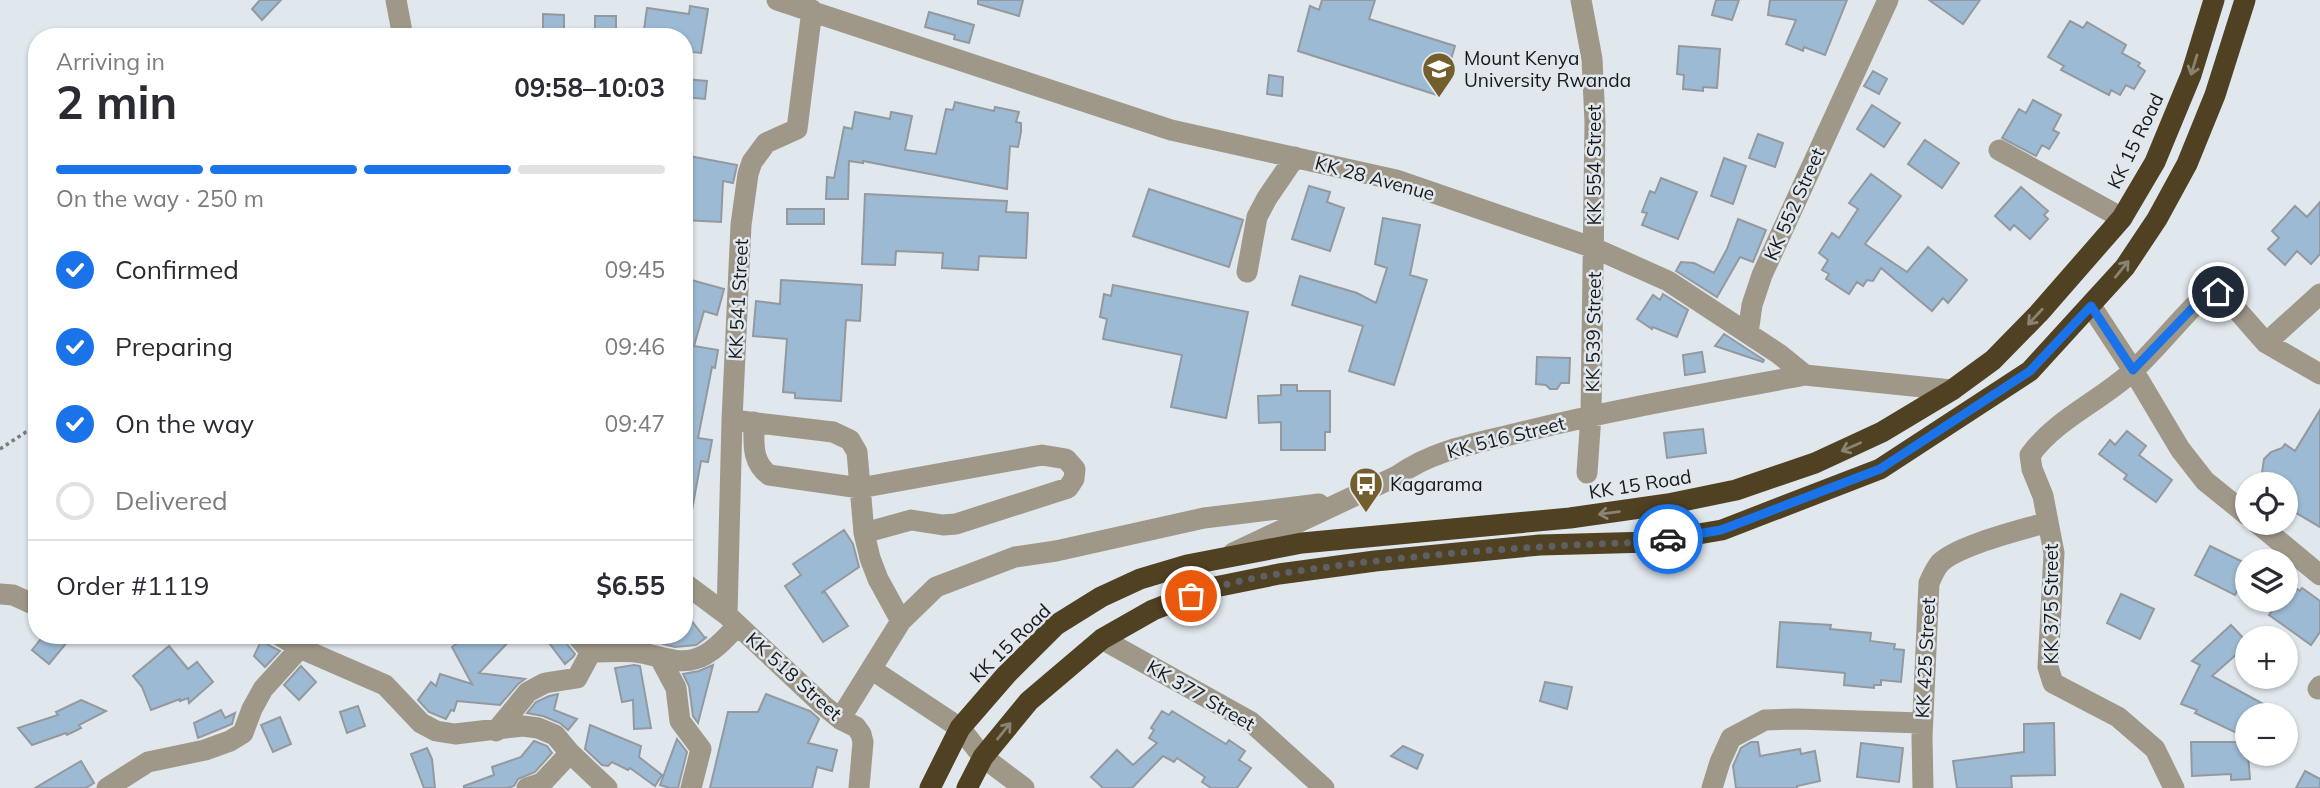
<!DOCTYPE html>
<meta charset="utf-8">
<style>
:root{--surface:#fff;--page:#f7f7f7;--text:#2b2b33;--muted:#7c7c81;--line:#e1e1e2;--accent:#1a73e8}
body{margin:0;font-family:Mulish,sans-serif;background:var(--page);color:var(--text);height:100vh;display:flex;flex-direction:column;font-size:26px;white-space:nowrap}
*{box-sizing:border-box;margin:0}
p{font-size:23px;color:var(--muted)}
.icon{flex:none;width:38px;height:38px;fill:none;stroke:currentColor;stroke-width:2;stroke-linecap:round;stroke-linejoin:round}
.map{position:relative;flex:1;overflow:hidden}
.panel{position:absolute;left:28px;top:28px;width:665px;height:616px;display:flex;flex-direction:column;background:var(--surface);border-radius:28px;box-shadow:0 2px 5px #0004}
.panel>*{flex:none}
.buttons{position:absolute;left:2235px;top:472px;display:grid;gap:14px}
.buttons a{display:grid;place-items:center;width:63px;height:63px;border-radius:50%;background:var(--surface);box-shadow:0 2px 5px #0004;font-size:35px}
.pin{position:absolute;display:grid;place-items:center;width:60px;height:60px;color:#fff;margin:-30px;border:4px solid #fff;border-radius:50%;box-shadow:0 2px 7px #0007}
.courier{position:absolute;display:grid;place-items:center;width:70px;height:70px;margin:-35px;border:5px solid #1a73e8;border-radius:50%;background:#fff;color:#222;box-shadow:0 2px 9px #0007}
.headline em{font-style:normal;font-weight:700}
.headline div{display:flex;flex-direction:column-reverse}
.headline{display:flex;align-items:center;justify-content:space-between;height:119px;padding:0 28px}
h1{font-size:46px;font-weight:700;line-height:52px}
.bar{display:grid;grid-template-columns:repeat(4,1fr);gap:10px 7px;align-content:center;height:84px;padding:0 28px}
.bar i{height:9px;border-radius:5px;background:var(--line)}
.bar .active{background:var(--accent)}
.bar p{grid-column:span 4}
.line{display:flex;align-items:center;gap:18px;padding:0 28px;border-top:2px solid var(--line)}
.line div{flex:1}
ol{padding:0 28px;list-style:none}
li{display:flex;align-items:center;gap:21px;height:77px}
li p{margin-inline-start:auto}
li .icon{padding:7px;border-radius:50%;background:var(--accent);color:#fff;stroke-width:4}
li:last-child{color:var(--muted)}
li i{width:38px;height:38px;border:4px solid var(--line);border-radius:50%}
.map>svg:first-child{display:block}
</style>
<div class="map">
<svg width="2320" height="788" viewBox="0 0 2320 788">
<rect width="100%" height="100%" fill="#e0e7ed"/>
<path fill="#9cbad4" stroke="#93999f" stroke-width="2" d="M260,0H281L262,20L252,9Z
M978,0H1023L1019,16L978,4Z
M1322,0H1375L1369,19L1455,46L1440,96L1298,51L1310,6L1319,10Z
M1716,0H1739L1732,20L1712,15Z
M1770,0H1847L1825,55L1804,47L1803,51L1786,44L1796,20L1768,15Z
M1929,0H1980L1963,24Z
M690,6L708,9L701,53L684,51V37H643L647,8L689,14Z
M929,12L974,25L969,43L954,39L955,35L925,27Z
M543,14L564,15V37H543Z
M595,16H616V37H595Z
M2070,21L2083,28L2087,22L2126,45L2122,53L2140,63L2138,66L2145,71L2134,89L2126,85L2120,95L2111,90L2109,95L2061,70L2064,66L2048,57Z
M1679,46L1720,49L1717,88L1703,87V91L1683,89L1684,75L1677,74Z
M1873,71L1887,79L1879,94L1864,86Z
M1269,75L1283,77L1282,96L1267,94Z
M684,79L707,81L705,99L684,97Z
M2033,100L2061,115L2053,130L2059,133L2049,149L2042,145L2036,156L2002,138L2019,109L2026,113Z
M955,102L994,111L995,107L1019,112L1016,122L1021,123V132L1018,147L1010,146L1007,189L863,161V163L849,161L848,199H826L827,177L834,178L844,127L852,129L855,112L890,119L891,112L912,116L905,150L936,154L946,109L953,110Z
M1872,105L1900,123L1884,147L1857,129Z
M1758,134L1783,143L1775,167L1749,158Z
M1925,140L1959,163L1942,188L1908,164Z
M684,155L737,165L733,183L723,181L721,222L684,220Z
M1724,158L1746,166L1733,204L1711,196Z
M1871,174L1901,196L1865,244L1907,272L1928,247L1967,280L1948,303L1943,298L1932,311L1881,268L1873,281L1867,280L1863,286L1857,282L1849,294L1826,279L1829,274L1822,270L1828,260L1819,253L1832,233L1839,238L1858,209L1849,203Z
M1661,178L1697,192L1678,239L1642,225L1647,213L1642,212L1650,191L1655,193Z
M1309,186L1330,192L1327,202L1344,208L1330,251L1292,239Z
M2021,187L2048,211L2044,215L2048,219L2030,239L2014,225L2010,230L1995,216Z
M1149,189L1243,220L1229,267L1133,236Z
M865,194L1007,201L1006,212L1028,213L1026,258L979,256L978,270L942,268L943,253L896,251L895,265L862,264Z
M2320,202V254L2311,264L2297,251L2285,265L2268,249L2279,238L2272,231L2295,206L2307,217Z
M787,209H824V224H787Z
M1383,218L1420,225L1410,275L1427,280L1394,385L1349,371L1363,326L1292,305L1300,276L1357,293L1376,303L1387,268L1375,264Z
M1738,219L1766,230L1753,262L1740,257L1717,297L1676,271L1681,262L1694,263L1714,273L1727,249Z
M684,278L724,289L717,315L704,311L694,346L718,350L715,368L712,367L698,438L712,440L708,462L701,461L692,510L684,509Z
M781,280L862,285L860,321L846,320L841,401L795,398V393L783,392L787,339L753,336L756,301L780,304Z
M1113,285L1248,312L1226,418L1171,407L1182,355L1103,339L1107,319L1100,317L1104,294L1111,296Z
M1663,294L1688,310L1677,337L1653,327L1652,329L1637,319L1653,295L1660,300Z
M1724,334L1764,360L1763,362L1715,346Z
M1702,352L1705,372L1685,375L1683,355Z
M1537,357L1570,358L1569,383H1561L1557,389H1550L1546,385L1536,384Z
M1281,385H1297V391H1330V432H1325V450H1281V422L1259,423L1258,396L1281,395Z
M2320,410V527L2286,507V485H2266L2258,480L2262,473L2264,459L2271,452L2282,448L2285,444L2295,451Z
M1703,429L1706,453L1667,458L1664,433Z
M2127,431L2146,446L2139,455L2172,480L2156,502L2124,479L2127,475L2099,454L2110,440L2115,445Z
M844,530L853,544L859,567L821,593L825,592L848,626L823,642L785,586L801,575L793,564Z
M2210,546L2247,564V573L2235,595L2195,575Z
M2291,584L2300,591L2302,588L2320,601V632L2311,645L2269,615L2280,600H2286V592Z
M2121,594L2154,609L2140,639L2107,623Z
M684,611L705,638L707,637L696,645L675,647L663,644L662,641L659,643L636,639L634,635H684Z
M1780,622L1831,625L1830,629L1871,633L1870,641L1895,644L1894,649L1904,650L1901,682L1881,680V685H1874V688L1844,685L1845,673L1777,667Z
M2231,625L2247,642V645L2212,676L2285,716H2247V738L2195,713L2197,710L2181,704L2200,665L2192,661Z
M44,635H73L49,664L32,650Z
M448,635H515L479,673L525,679L518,684L500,705L457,701L454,711L451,710L446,719L429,712L418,700L431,682L436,686L440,674L472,684L452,647L456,644Z
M543,635H563L566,643L575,654L573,657L565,664Z
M261,641L280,651L265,667L254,656Z
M169,646L188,669L197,662L213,682L189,703L188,698L180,701V699L151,710L142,687L133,676Z
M634,665L640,666L651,728L634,729L633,700L622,702L615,668Z
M713,665L698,723L693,716L689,686L683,674L699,671Z
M301,666L316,682L299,700L284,685Z
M1545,682L1572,687L1567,709L1540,701Z
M558,694L554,710L577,719L568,730L560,723L543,716L527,713L536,702L549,696Z
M766,694L810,711L819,719L808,743L837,750L832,771L817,767L812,788H710L728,712H758Z
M81,700L106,711L79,725L81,728L67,735L66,733L32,745L18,728L58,715L56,712Z
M358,706L365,726L347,733L340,712Z
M221,710L225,718L235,713L232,724L198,738L194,723Z
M1162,711L1169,715L1172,711L1226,744L1229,740L1245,751L1239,760L1251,768L1237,788H1211L1202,782L1205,777L1177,758L1174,762L1163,756L1132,788H1103L1091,777L1117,750L1133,765L1157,743L1149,738L1154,730L1151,728Z
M280,717L291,744L273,752L261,725Z
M2054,723L2055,775L2011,776L2012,788H1957L1953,761L2024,752V724Z
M590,725L641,746L639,757L662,775L655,786L630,768L628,770L612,762L608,766L602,765L585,749Z
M677,739L687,752L678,788H670L660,785Z
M534,741L547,746L552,753L535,772L518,779L514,786L507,788H464V786L494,775L492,767L521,757Z
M1751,742H1758L1760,756L1800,749L1801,754L1815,751L1820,781L1797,786V788H1736L1733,766L1741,748Z
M2191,742H2247L2250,779L2231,780V774L2192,776Z
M1861,743L1903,748L1899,782L1857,777Z
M1403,746L1423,755L1417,769L1391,756Z
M427,748L432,759L435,788H424L411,754Z
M81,761L94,783L86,788H35Z
M2305,771L2320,779V788H2296Z"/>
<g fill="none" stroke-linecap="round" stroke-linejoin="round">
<path stroke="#777c80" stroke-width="3.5" stroke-dasharray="3.5 3.5" stroke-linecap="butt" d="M0,449L26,432L37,430"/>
<path stroke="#9f9889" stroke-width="21" d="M396,0L403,37
M777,0L1171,130L1396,180L1594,248L1668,281L1779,354L1805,375L1952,390
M1581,0L1592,59L1595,122L1591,415L1587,473
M1999,150L2122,218
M1247,272L1257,217L1267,198L1295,157
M2091,306L2133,370L2180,449L2205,481L2247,515
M1748,333L1752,305L1762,275L1888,0
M2266,343L2320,294
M741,421L833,432L850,440L857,452L864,533L870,558L878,579L901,621
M754,422C754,443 751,461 769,475L860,488L1042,455L1066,459L1075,469L1074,479L1068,488L956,524L943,525L911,520L864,533
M2257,523L2320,575
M1233,553L1397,476C1434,449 1479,443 1522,432C1616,409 1710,393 1805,375
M684,583L727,615L823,705L840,719L856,727L861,734L863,742L859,788
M0,594L13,595L37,606
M727,615L732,420L741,225L748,174L752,162L766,143L797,129L812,10
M279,635L300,648L385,685L421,723L436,731L455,734L523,726L538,728L555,735L570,753L607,788
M576,635L591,652C606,652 621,651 635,652C655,654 676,665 695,659C711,655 727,637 738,625
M1102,639L1251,722L1324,788
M660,658L676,688L680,721L701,749L691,788
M871,669L960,728L983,757L1024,788
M2318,689L2320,686
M840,719L901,621L936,587L1015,557L1056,551L1204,518L1319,504
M496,731L528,692L545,683L577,678L591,652
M107,788L148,762L205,750L230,741L243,733L252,709L263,689L300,648
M527,788L542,783L570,753
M1712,788L1720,762L1731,738L1765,720L1797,719L1922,723
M1923,788L1922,737L1929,583C1932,576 1935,569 1940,563C1958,545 2022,530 2048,522
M2174,788L2155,749L2118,717L2053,683L2048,667L2054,553L2043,496L2032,469L2030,455C2057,418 2101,401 2134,370C2159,346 2180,319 2204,296L2218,292L2230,302L2266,343L2320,374"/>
<path stroke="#504123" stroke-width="21" d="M930,788L960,728L1006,675L1056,625L1101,597L1140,579L1187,565L1302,543L1570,518L1668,504L1736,490L1815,463L1882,432L1952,390L1993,360L2039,313L2122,218L2155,162L2191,75L2214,0
M967,788L983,757L1029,701L1102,639L1153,610L1210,588L1279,574L1375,561L1540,545L1651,542L1722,530L1880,469L2030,371L2125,267L2157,219L2187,164L2215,95L2245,0"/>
</g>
<defs><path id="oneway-shaft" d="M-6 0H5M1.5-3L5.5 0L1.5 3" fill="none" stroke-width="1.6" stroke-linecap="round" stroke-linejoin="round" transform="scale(1.75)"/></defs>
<g stroke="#8a8374">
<use href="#oneway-shaft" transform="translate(2194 65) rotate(107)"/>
<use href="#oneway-shaft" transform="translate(2122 269) rotate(-51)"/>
<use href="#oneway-shaft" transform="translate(2035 317) rotate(133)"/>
<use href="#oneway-shaft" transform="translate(1851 447) rotate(156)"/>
<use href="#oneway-shaft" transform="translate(1609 513) rotate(172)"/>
<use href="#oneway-shaft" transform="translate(1004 731) rotate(-51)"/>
</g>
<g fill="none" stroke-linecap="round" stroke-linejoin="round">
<path stroke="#5d6164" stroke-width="7" stroke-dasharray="0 12.6" d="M1191,596C1239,577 1292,572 1342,565C1445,552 1548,545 1651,542L1668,539"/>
<path stroke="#1a73e8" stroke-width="9" d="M1668,539L1721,530L1880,469L2030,371L2091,306L2133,370L2204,296L2218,292"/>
</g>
<defs>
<g id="university-pin" transform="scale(1.75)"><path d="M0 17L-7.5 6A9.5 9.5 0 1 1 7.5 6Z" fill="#755e2e" stroke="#e0e7ed"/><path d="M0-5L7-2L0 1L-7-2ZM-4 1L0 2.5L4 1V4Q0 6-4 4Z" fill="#fff"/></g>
<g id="bus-pin" transform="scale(1.75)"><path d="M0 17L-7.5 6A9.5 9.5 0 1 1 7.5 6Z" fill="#755e2e" stroke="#e0e7ed"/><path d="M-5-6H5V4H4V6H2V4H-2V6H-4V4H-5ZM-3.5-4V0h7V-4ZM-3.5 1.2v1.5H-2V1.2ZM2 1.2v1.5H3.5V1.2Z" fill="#fff"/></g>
</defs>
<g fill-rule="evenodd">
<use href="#university-pin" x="1439" y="69"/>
<use href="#bus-pin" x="1366" y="484"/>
</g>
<g text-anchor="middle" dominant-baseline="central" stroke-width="5" stroke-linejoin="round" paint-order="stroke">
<g font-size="19" fill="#17191b" stroke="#e0e7ed" text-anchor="start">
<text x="1464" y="58">Mount Kenya<tspan x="1464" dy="22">University Rwanda</tspan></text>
<text x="1390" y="484">Kagarama</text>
</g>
<g font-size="19" fill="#17191b" stroke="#e0e7ed">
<text transform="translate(2135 141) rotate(-64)">KK 15 Road</text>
<text transform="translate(1594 165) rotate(-90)">KK 554 Street</text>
<text transform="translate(1375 178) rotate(15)">KK 28 Avenue</text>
<text transform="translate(1794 204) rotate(-66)">KK 552 Street</text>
<text transform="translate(738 299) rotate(-87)">KK 541 Street</text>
<text transform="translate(1593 332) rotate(-89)">KK 539 Street</text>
<text transform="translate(1506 437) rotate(-14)">KK 516 Street</text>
<text transform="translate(1640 484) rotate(-9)">KK 15 Road</text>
<text transform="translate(2051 604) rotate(-90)">KK 375 Street</text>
<text transform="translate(1010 643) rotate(-44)">KK 15 Road</text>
<text transform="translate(1925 658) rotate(-87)">KK 425 Street</text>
<text transform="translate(794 676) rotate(42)">KK 518 Street</text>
<text transform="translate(1201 695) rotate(30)">KK 377 Street</text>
</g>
</g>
</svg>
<div class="buttons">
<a><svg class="icon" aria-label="locate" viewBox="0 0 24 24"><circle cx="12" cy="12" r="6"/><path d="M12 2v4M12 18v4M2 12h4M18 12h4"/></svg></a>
<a><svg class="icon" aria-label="layers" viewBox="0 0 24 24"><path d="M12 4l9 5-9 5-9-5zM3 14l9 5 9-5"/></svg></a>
<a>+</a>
<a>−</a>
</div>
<div class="pin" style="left:1191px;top:596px;background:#ea580c"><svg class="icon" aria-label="bag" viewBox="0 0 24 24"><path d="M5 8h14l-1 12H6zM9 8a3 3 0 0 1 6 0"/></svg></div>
<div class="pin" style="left:2218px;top:292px;background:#1f2937"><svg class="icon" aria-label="home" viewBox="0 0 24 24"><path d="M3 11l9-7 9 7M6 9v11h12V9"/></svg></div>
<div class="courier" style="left:1668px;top:539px"><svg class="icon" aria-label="car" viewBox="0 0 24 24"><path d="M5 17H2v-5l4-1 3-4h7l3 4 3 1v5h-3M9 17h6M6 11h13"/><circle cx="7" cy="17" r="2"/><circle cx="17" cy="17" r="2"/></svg></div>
<section class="panel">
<div class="headline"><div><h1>2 min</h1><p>Arriving in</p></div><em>09:58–10:03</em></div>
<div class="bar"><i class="active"></i><i class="active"></i><i class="active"></i><i></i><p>On the way · 250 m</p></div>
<ol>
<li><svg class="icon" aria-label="check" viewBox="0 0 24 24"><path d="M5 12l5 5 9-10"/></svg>Confirmed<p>09:45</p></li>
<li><svg class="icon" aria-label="check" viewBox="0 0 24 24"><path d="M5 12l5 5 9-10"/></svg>Preparing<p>09:46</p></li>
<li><svg class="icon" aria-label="check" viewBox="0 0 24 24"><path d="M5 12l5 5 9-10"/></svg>On the way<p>09:47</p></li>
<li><i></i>Delivered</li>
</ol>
<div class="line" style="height:91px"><div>Order #1119</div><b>$6.55</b></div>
</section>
</div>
